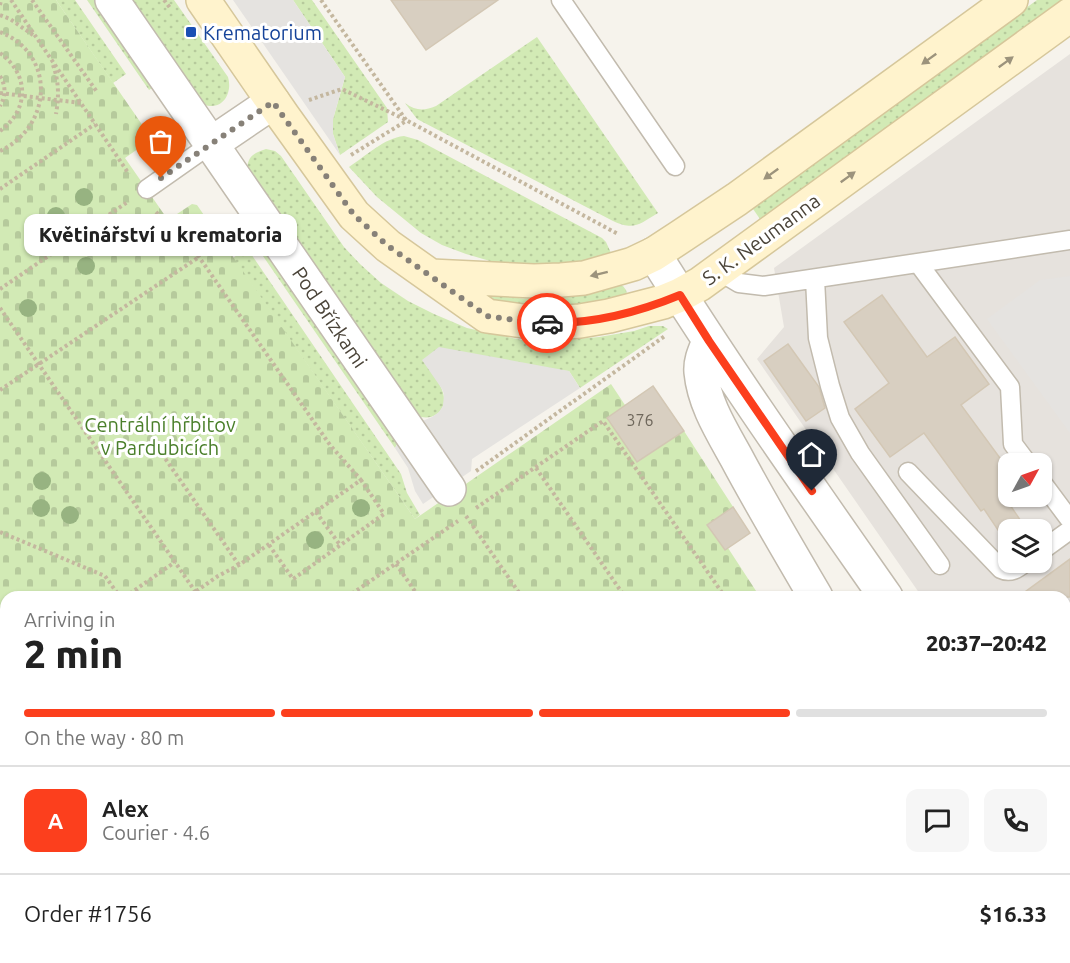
<!DOCTYPE html>
<meta charset="utf-8">
<style>
:root{--surface:#fff;--page:#f6f6f6;--text:#222;--muted:#767676;--line:#e0e0e0;--accent:#fc3f1d}
body{margin:0;font-family:Ubuntu,sans-serif;background:var(--page);color:var(--text);height:100vh;display:flex;flex-direction:column;font-size:22px;white-space:nowrap}
*{box-sizing:border-box;margin:0}
p{font-size:20px;color:var(--muted)}
.icon{flex:none;width:33px;height:33px;fill:none;stroke:currentColor;stroke-width:2;stroke-linecap:round;stroke-linejoin:round}
.map{position:relative;flex:1;overflow:hidden}
.panel{position:absolute;left:0px;top:591px;width:1071px;height:372px;display:flex;flex-direction:column;background:var(--surface);border-radius:18px 18px 0 0;box-shadow:0 2px 4px #0004}
.panel>*{flex:none}
.needle{width:39px;rotate:50deg}
.buttons{position:absolute;left:998px;top:453px;display:grid;gap:12px}
.buttons a{display:grid;place-items:center;width:54px;height:54px;border-radius:12px;background:var(--surface);box-shadow:0 2px 4px #0004;font-size:30px}
.pin{position:absolute;display:grid;place-items:center;width:51px;height:51px;color:#fff;margin:-62px -26px;border-radius:50% 50% 50% 0;rotate:-45deg;box-shadow:0 0 6px #0007}
.pin .icon{rotate:45deg}
.courier{position:absolute;display:grid;place-items:center;width:60px;height:60px;margin:-30px;border:4px solid #fc3f1d;border-radius:50%;background:#fff;color:#222;box-shadow:0 2px 8px #0007}
.bubble{position:absolute;height:42px;border-radius:12px;background:var(--surface);box-shadow:0 2px 4px #0004;font-size:20px;font-weight:800;line-height:42px;text-align:center}
.head em{font-style:normal;font-weight:800}
.head div{display:flex;flex-direction:column-reverse}
.head{display:flex;align-items:center;justify-content:space-between;height:102px;padding:0 24px}
h1{font-size:39px;font-weight:800;line-height:45px}
.bar{display:grid;grid-template-columns:repeat(4,1fr);gap:9px 6px;align-content:center;height:72px;padding:0 24px}
.bar i{height:8px;border-radius:4px;background:var(--line)}
.bar .on{background:var(--accent)}
.bar p{grid-column:span 4}
.line{display:flex;align-items:center;gap:15px;padding:0 24px;border-top:2px solid var(--line)}
.line div{flex:1}
.round{display:grid;place-items:center;flex:none;width:63px;height:63px;border-radius:12px;background:var(--page)}
.map>svg:first-child{display:block}
</style>
<div class="map">
<svg width="1070" height="963" viewBox="0 0 1070 963">
<defs>
<pattern id="grass-dots" width="8" height="8" patternUnits="userSpaceOnUse" patternTransform="scale(1.5)"><rect width="8" height="8" fill="#d2eab5"/><path d="M2 2h.1M6 6h.1" fill="none" stroke="#b6ca9c" stroke-width="1.8" stroke-linecap="round"/></pattern>
<pattern id="cemetery-stones" width="16" height="16" patternUnits="userSpaceOnUse" patternTransform="scale(1.5)"><rect width="16" height="16" fill="#d2eab5"/><path d="M2 7V4a2 2 0 0 1 4 0v3zM10 15v-3a2 2 0 0 1 4 0v3z" fill="#b6ca9c"/></pattern>
</defs>
<rect width="100%" height="100%" fill="#f6f3ec"/>
<path fill="#e6e2dd" fill-rule="evenodd" d="M1070,54V810L1065,803V597H922L757,359L784,327L774,268ZM1008,464H1041V496H1008ZM1008,530H1041V562H1008Z"/>
<path fill="url(#grass-dots)" d="M56,0H75L126,74L113,83Z
M87,0H98L157,85L149,90Z
M128,0H174L228,77C232,90 226,107 210,106C207,106 204,104 201,103Z
M293,0H312L387,108L388,122L340,155L333,134V119L345,77Z
M1037,0H1067L762,222L751,206Z
M537,37L658,213C639,224 635,231 613,221L417,119L405,103C416,111 424,111 436,106Z
M404,136L418,140L602,238L606,242L611,253L588,260L565,265H513L490,261L466,254L442,245L421,233L377,197L349,167C366,156 384,138 404,136Z
M266,149L275,151L281,156L344,247L360,264L381,283L408,301L434,314L467,328L526,341H553L599,337L634,331L649,326H663L668,329L580,388L569,371L423,360C432,374 456,398 437,414C430,419 422,418 415,415L247,169C248,156 254,153 266,149Z
M261,238L400,439L395,448L254,243Z
M247,248L401,474L407,493L420,515L415,519L233,258Z
M619,286H623L626,290L627,294L625,296L593,305L547,308L489,300L469,290C524,303 565,302 619,286Z"/>
<path fill="url(#cemetery-stones)" d="M0,0H56L152,139L125,158L168,220L192,204L197,205L415,519L611,384L625,405L653,386L684,431L750,533L728,548L760,597H6V957H1004L1008,963H0Z"/>
<path fill="#e5e3e0" d="M233,0H293L345,77L333,119V134L340,155Z
M1070,276V433L987,319L1040,280Z
M439,347L569,371L580,388L472,459L471,471L423,504L415,491L408,468L395,448L406,428L432,417L439,412L443,406L444,394L442,389L422,360Z"/>
<path fill="#d8cfc1" stroke="#d3c7b4" stroke-width="1.5" d="M391,0H498L426,50Z
M882,295L927,357L955,337L989,384L961,405L1008,469V502L1027,530H998L984,509L981,511L924,433L890,457L855,409L889,383L844,322Z
M788,344L819,387L825,408L806,421L764,361Z
M653,386L684,431L637,462L607,418Z
M733,507L750,533L725,550L707,525Z
M1070,559V597H1018Z"/>
<g fill="none" stroke-linecap="round" stroke-linejoin="round">
<g stroke="#c2bbae" stroke-width="21">
<path id="lane" d="M561,0L675,166
M147,189L211,144
M918,263L1010,387L1013,444L1028,464
M719,271L739,283L764,286L1070,240
M815,279L818,338L830,386L840,418L860,453L940,565
M908,472L1001,569C1011,574 1018,568 1026,562
M1041,481L1070,520
M1041,551L1070,530"/>
</g>
<g stroke="#c2bbae" stroke-width="36">
<path id="street" d="M112,0L449,489
M211,144L273,102
M654,254C727,371 807,484 886,597
M709,341C705,351 700,361 701,372C704,403 721,430 736,457C761,504 789,551 816,597
M1065,852L1070,859
M1028,957L1031,963"/>
</g>
<g stroke="#d6c79b" stroke-width="36">
<path id="secondary" d="M203,0L283,116L354,215L388,246L487,316L530,322L554,323L580,321L609,316L663,302L680,295L700,284L1070,15
M431,276L534,281L561,280L584,278L633,264L654,254L680,237L737,199L1011,0"/>
</g>
<path stroke="#c4b79f" stroke-width="4" stroke-dasharray="3 3" stroke-linecap="butt" d="M11,0L129,174
M32,0L97,92
M164,0L171,9
M321,0L406,120
M0,5L1,0
M0,15L10,19L33,35
M0,32C56,54 53,126 0,151
M0,53C30,75 29,110 0,131
M53,65C59,81 59,97 56,114
M0,76C6,86 6,96 0,106
M0,93L81,103
M309,100L342,89L406,120L618,234
M351,155L406,121
M0,189L95,124
M156,212L199,257L330,445L361,480L239,565L218,576L195,592
M0,289L129,201
M0,308L199,597
M0,390L199,257
M162,454L239,565
M536,468L625,597
M476,471L665,336
M476,508L603,421L725,597
M316,512L340,545
M466,516L522,597
M0,532L105,576L120,597
M269,545L293,579L384,514L361,480
M396,564L419,597
M136,590L140,597
M125,597L175,562
M347,597L458,521
M0,649L6,658
M0,683L6,692
M0,720L6,729
M0,744L6,740
M0,757L6,765
M0,784L6,780
M0,841L6,837
M0,864L6,873
M63,957L67,963
M209,957L213,963
M357,957L361,963
M501,957L505,963
M561,957L565,963
M665,957L669,963
M767,957L771,963
M870,957L874,963
M974,957L978,963
M120,963L129,957
M429,963L438,957
M916,963L925,957"/>
<use href="#lane" stroke="#fff" stroke-width="18"/>
<use href="#street" stroke="#fff" stroke-width="33"/>
<use href="#secondary" stroke="#fff3cd" stroke-width="33"/>
</g>
<g fill="#97b381">
<circle cx="84" cy="197" r="9"/>
<circle cx="56" cy="216" r="9"/>
<circle cx="143" cy="225" r="9"/>
<circle cx="86" cy="266" r="9"/>
<circle cx="28" cy="308" r="9"/>
<circle cx="42" cy="481" r="9"/>
<circle cx="41" cy="508" r="9"/>
<circle cx="361" cy="508" r="9"/>
<circle cx="70" cy="515" r="9"/>
<circle cx="315" cy="540" r="9"/>
</g>
<defs><path id="oneway-solid" d="M-6-.8H1V-3.2L6.5 0L1 3.2V.8H-6Z" transform="scale(1.5)"/></defs>
<g fill="#9c937c">
<use href="#oneway-solid" transform="translate(929 59) rotate(144)"/>
<use href="#oneway-solid" transform="translate(1006 62) rotate(-36)"/>
<use href="#oneway-solid" transform="translate(771 174) rotate(144)"/>
<use href="#oneway-solid" transform="translate(848 177) rotate(-36)"/>
<use href="#oneway-solid" transform="translate(599 274) rotate(166)"/>
</g>
<g fill="none" stroke-linecap="round" stroke-linejoin="round">
<path stroke="#878178" stroke-width="6" stroke-dasharray="0 10.8" d="M161,178L273,102L354,215L388,246L487,316L530,322L547,323"/>
<path stroke="#fc3f1d" stroke-width="8" d="M547,323C592,324 639,312 680,295L709,341L812,491"/>
</g>
<rect fill="#1a4fb4" stroke="#fff" stroke-width="2" x="185" y="26" width="12" height="12" rx="3"/>
<g text-anchor="middle" dominant-baseline="central" stroke-width="6" stroke-linejoin="round" paint-order="stroke">
<g font-size="16" fill="#6e675b">
<text x="640" y="420">376</text>
</g>
<g font-size="20" fill="#164399" stroke="#fff" text-anchor="start">
<text x="203" y="32">Krematorium</text>
</g>
<g font-size="20" fill="#4b4439" stroke="#fff">
<text transform="translate(761 239) rotate(-36)">S. K. Neumanna</text>
<text transform="translate(330 317) rotate(56)">Pod Břízkami</text>
</g>
<g font-size="20" fill="#4a7f2a" stroke="#fff">
<text x="160" y="424">Centrální hřbitov<tspan x="160" dy="23">v Pardubicích</tspan></text>
</g>
</g>
</svg>
<div class="buttons">
<a><svg class="needle" viewBox="-14 -14 28 28"><path d="M0-13l5 13h-10z" fill="#e53935"/><path d="M0 13l5-13h-10z" fill="#767676"/></svg></a>
<a><svg class="icon" aria-label="layers" viewBox="0 0 24 24"><path d="M12 4l9 5-9 5-9-5zM3 14l9 5 9-5"/></svg></a>
</div>
<div class="pin" style="left:161px;top:178px;background:#ea580c"><svg class="icon" aria-label="bag" viewBox="0 0 24 24"><path d="M5 8h14l-1 12H6zM9 8a3 3 0 0 1 6 0"/></svg></div>
<div class="pin" style="left:812px;top:491px;background:#1f2937"><svg class="icon" aria-label="home" viewBox="0 0 24 24"><path d="M3 11l9-7 9 7M6 9v11h12V9"/></svg></div>
<div class="courier" style="left:547px;top:323px"><svg class="icon" aria-label="car" viewBox="0 0 24 24"><path d="M5 17H2v-5l4-1 3-4h7l3 4 3 1v5h-3M9 17h6M6 11h13"/><circle cx="7" cy="17" r="2"/><circle cx="17" cy="17" r="2"/></svg></div>
<div class="bubble" style="left:24px;top:214px;width:273px">Květinářství u krematoria</div>
<section class="panel">
<div class="head"><div><h1>2 min</h1><p>Arriving in</p></div><em>20:37–20:42</em></div>
<div class="bar"><i class="on"></i><i class="on"></i><i class="on"></i><i></i><p>On the way · 80 m</p></div>
<div class="line" style="height:108px"><b class="round" style="background:var(--accent);color:#fff">A</b><div><b>Alex</b><p>Courier · 4.6</p></div><a class="round"><svg class="icon" aria-label="chat" viewBox="0 0 24 24"><path d="M4 5h16v11H9l-5 4z"/></svg></a><a class="round"><svg class="icon" aria-label="phone" viewBox="0 0 24 24"><path d="M5 4h4l2 5-3 2q2 4 5 5l2-3 5 2v4C11 20 4 13 5 4z"/></svg></a></div>
<div class="line" style="height:78px"><div>Order #1756</div><b>$16.33</b></div>
</section>
</div>
